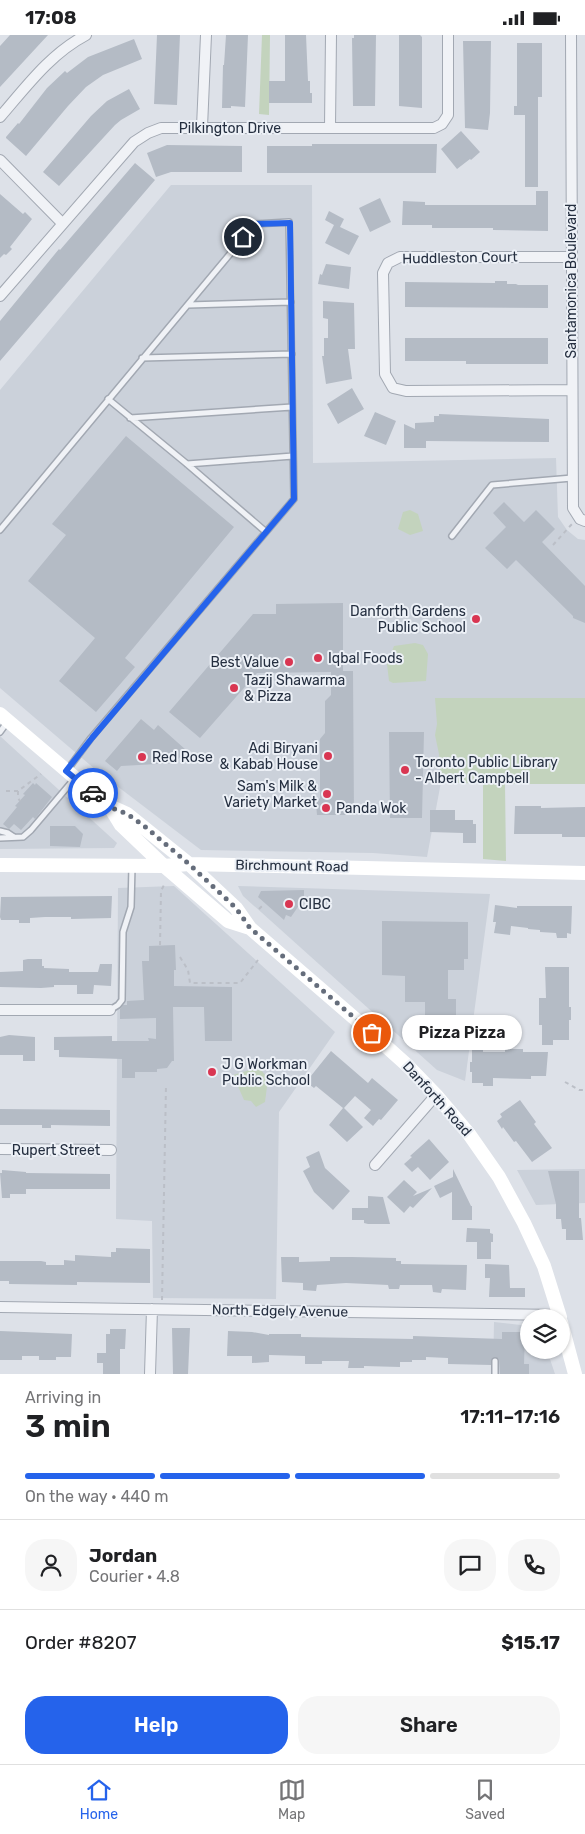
<!DOCTYPE html>
<meta charset="utf-8">
<style>
:root{--surface:#fff;--page:#f6f6f6;--text:#202124;--muted:#757577;--line:#e0e0e0;--accent:#2563eb}
body{margin:0;font-family:Rubik,sans-serif;background:var(--page);color:var(--text);height:100vh;display:flex;flex-direction:column;font-size:19px;white-space:nowrap}
*{box-sizing:border-box;margin:0}
p{font-size:16px;color:var(--muted)}
.icon{flex:none;width:28px;height:28px;fill:none;stroke:currentColor;stroke-width:2;stroke-linecap:round;stroke-linejoin:round}
.map{position:relative;height:1339px;overflow:hidden}
.panel{display:flex;flex-direction:column;background:var(--surface);flex:1}
.panel>*{flex:none}
.fabs{position:absolute;left:520px;top:1274px;display:grid;gap:10px}
.fabs a{display:grid;place-items:center;width:50px;height:50px;border-radius:50%;background:var(--surface);box-shadow:0 1px 4px #0004;font-size:25px}
.pin{position:absolute;display:grid;place-items:center;width:42px;height:42px;color:#fff;margin:-21px;border:2px solid #fff;border-radius:50%;box-shadow:0 1px 5px #0007}
.courier{position:absolute;display:grid;place-items:center;width:50px;height:50px;margin:-25px;border:4px solid #2563eb;border-radius:50%;background:#fff;color:#222;box-shadow:0 1px 6px #0007}
.bubble{position:absolute;height:35px;border-radius:18px;background:var(--surface);box-shadow:0 1px 4px #0004;font-size:16px;font-weight:600;line-height:35px;text-align:center}
.headline em{font-style:normal;font-weight:600}
.headline div{display:flex;flex-direction:column-reverse}
.headline{display:flex;align-items:center;justify-content:space-between;height:85px;padding:0 25px}
h1{font-size:32px;font-weight:600;line-height:38px}
.bar{display:grid;grid-template-columns:repeat(4,1fr);gap:8px 5px;align-content:center;height:60px;padding:0 25px}
.bar i{height:6px;border-radius:4px;background:var(--line)}
.bar .selected{background:var(--accent)}
.bar p{grid-column:span 4}
.line{display:flex;align-items:center;gap:12px;padding:0 25px;border-top:1px solid var(--line)}
.line div{flex:1}
.round{display:grid;place-items:center;flex:none;width:52px;height:52px;border-radius:20px;background:var(--page)}
.action{display:flex;gap:10px;margin-top:auto;padding:10px 25px}
.action a{flex:1;height:58px;border-radius:20px;background:var(--accent);color:#fff;font-size:20px;font-weight:600;line-height:58px;text-align:center}
.action a+a{background:var(--page);color:var(--text)}
.status{display:flex;justify-content:space-between;align-items:center;height:35px;padding:0 25px;background:var(--surface);direction:ltr}
.status svg{height:14px;fill:currentColor}
.menu{display:flex;justify-content:space-around;align-items:center;height:70px;border-top:1px solid var(--line);background:var(--surface);font-size:14px;color:var(--muted)}
.menu a{display:grid;justify-items:center;gap:2px}
.menu .selected{color:var(--accent)}
.map>svg:first-child{display:block}
</style>
<div class="status"><b>17:08</b><svg viewBox="0 0 49 12"><path d="M0 12V9h3v3zM5 12V6h3v6zM10 12V3h3v9zM15 12V0h3v12zM26 1h20v11H26zM47 4h2v5h-2z"/></svg></div>
<div class="map">
<svg width="585" height="1339" viewBox="0 0 585 1339">
<rect width="100%" height="100%" fill="#dde1e8"/>
<path fill="#cbd1da" d="M171,150H312L313,428L556,423L558,482L567,495L578,504L585,505V663H436L441,747L427,822L373,818L201,815L96,735L0,653V355Z
M0,701L117,808L114,813L0,814Z
M174,851L335,997L279,1077L276,1264L153,1263L152,1186L116,1184L118,853Z
M238,851L490,859L465,1046L437,1035L243,861Z
M585,1134V1168L536,1170L517,1135Z
M494,1287L529,1291V1315H547L555,1339H493Z"/>
<path fill="#c3d3bd" d="M262,0H270L269,80L259,79Z
M410,475L418,479L423,496L410,500L398,494L403,477Z
M415,608L423,610L428,619L426,646L393,648L389,646L387,629L394,611Z
M435,663H585V749H505L506,826L483,824V749L441,747L439,719L435,700L437,689Z
M259,1032L268,1044L265,1067L256,1072L251,1066L244,1065L233,1040Z"/>
<path fill="#b4bbc5" d="M10,0H48L0,52V11Z
M157,0H180L177,70L154,69Z
M226,0H248L245,72L231,71V73H222L223,30H224Z
M285,0H306L308,46H310V58H312V68H269V46H285Z
M354,0H376L375,71H353L352,3H354Z
M399,0H420L422,2V73L399,71Z
M134,4L142,24L103,40L86,52L68,71L26,121L6,103V102L18,88L19,89L47,53L65,36L67,38L88,22Z
M463,6H491L490,78L488,95L465,93Z
M517,8H542V62H538V152H525V80H514V71H517Z
M129,54L140,74L121,85L115,90L59,151L43,137L91,81L107,66Z
M461,96L480,117L471,125L470,124L457,134L441,114Z
M312,109H437L436,138H267V111H312Z
M167,110L242,111V137H171L156,142L147,118Z
M135,128L155,145L0,326V286L59,214L60,215Z
M536,156H548V196L493,195V193H432V190H402L403,166L425,167V170H536Z
M0,159L23,179L25,177L32,184L10,212L12,214L6,220L4,219L0,223Z
M380,163L391,187L370,197L359,173Z
M329,176L344,184L340,192L359,201L349,220L325,208L334,190L325,185Z
M326,229L351,232L349,254L318,249L320,239L322,240Z
M495,246H507V249H516L518,250H548V273L405,272V247L495,248Z
M323,266L354,268L355,314H348L352,344L326,349L322,321H324V303H328V284L323,283Z
M405,303H548V329H466V326H405Z
M352,353L364,374L338,389L327,369Z
M375,377L396,386L386,410L364,401Z
M439,379L549,384V407L426,406V413H404V389L415,394V388L434,387V381H439Z
M126,401L234,492L125,623L135,632L96,677L59,646L95,603L28,546L66,500L52,489Z
M504,467L524,487L536,475L555,494L542,507L585,551V588L573,583V581L516,525L507,534L485,513L506,492L493,478Z
M343,568V636H353L354,780H317L316,768L320,763V704L325,698V666L331,660V637L257,638L200,703L169,677L253,579H276V569Z
M141,684L154,695L158,690L186,715L175,728L121,731L117,736L105,726Z
M389,697H424L422,783H390Z
M33,748L35,750L36,748L52,762L35,784L33,782L21,795L14,789L9,794L3,789L17,772L15,771L25,760L23,759Z
M515,771H541V773L585,772V802H562V799H514Z
M430,775H455V785H473V789H476V808H463V798L430,797Z
M50,791H75L83,799L80,812L50,811Z
M304,855V863L291,882L286,880L284,885L258,862L261,856Z
M112,861L111,883L71,884V882H45L30,883V888H19V885H1L0,882L1,862Z
M495,870L517,873V871H572L571,899L567,898V903H557L556,898L540,897V895L528,894V893L511,891L510,900L494,898L496,887H493Z
M382,886L468,887V924H464V935H448V964H456V987L427,986L428,981H425V967H405V941L382,940Z
M175,910L176,935H174V951L232,952V1006H205L204,972H173L174,1026H172L167,1033L157,1034V1037H135V1043H122V1024L59,1022V1015H54V1002L112,1001V1006H149L148,1003L156,1004V983L120,984V974L123,970H127V966L144,965L142,926H149V911Z
M28,924H42V931H44V933L69,934V937H98L100,929H112L111,951L94,950L93,959H77V950H54V952L41,953L0,952V937L23,936V925Z
M545,932H569V972H571V985H569V1005H553V1010H542V990H539V963H546Z
M9,1000L35,1002V1026H23V1020H0V1002Z
M472,1014H483V1017H505V1014H523V1017H548L546,1041H531V1044L493,1043V1051H483V1048H472V1037H470V1027H472Z
M331,1016L368,1048L372,1043L398,1065L381,1085L379,1084L373,1091L364,1083L371,1075L355,1061L344,1073L363,1092L347,1107L329,1090L343,1073L316,1051L314,1053L306,1047Z
M520,1065L536,1087L534,1089L552,1113L532,1127L516,1106L514,1107L503,1092L502,1094L497,1086L502,1082L500,1079Z
M0,1074L110,1075V1091L51,1090V1093H42V1090H0Z
M429,1104L449,1127L430,1145L418,1132L412,1137L404,1129L412,1122L410,1121Z
M319,1116L325,1133L350,1156L333,1175L314,1157L303,1136L310,1132L306,1122Z
M453,1134L471,1171H472V1185H452V1157L440,1163L434,1151L453,1142Z
M2,1135L26,1137V1138L110,1139V1154H26V1159H10V1163H2L0,1138H2Z
M548,1136H579V1183H581L583,1205H566V1194H562L561,1184H556V1169Z
M404,1145L417,1157L413,1161L432,1153L413,1173L410,1171L404,1178L387,1162Z
M368,1161L383,1162L390,1189H368L364,1188V1185H352V1173H368Z
M467,1193L490,1194V1198L493,1199V1207H491V1224H477V1207H466Z
M116,1213L150,1214V1248L77,1247V1250L9,1249V1246H0V1226H41L46,1227V1230H64V1225L75,1226V1220L111,1222V1217H116Z
M281,1222H299V1227L330,1226V1222H352L396,1223V1226H401V1229L467,1230L466,1255L442,1254L441,1258L433,1257L432,1250H400L399,1254H389L388,1250L346,1248L317,1250L316,1256L303,1255V1248L282,1247Z
M485,1229L509,1230L510,1253H525V1262H489L490,1243H485Z
M172,1293H190L188,1339H173Z
M110,1294H126L125,1314H120V1339H103V1328H97V1318H106V1299H110Z
M0,1296L72,1299L71,1322H56V1325H39V1321H22V1325H0Z
M228,1296L252,1297L269,1300V1299H301V1302L413,1304V1301L502,1304V1297H525L524,1329H529V1339H500L499,1324L495,1322L492,1323L491,1330L448,1329V1323L426,1322V1325H412V1327H400V1332L364,1331V1333H348L349,1326H322V1329H305V1321L269,1320V1327L252,1328V1321H227Z"/>
<g fill="none" stroke-linecap="round" stroke-linejoin="round">
<g stroke="#a2a8b2" stroke-width="8">
<path id="lane" d="M188,270L291,267
M142,323L292,319
M108,364L187,429L266,497
M130,383L292,372
M187,429L293,421
M0,495L255,189L289,187L294,464L91,703L68,734
M452,501L492,450L572,443
M0,697L8,686
M0,796L8,798L14,802
M0,803L23,802L31,795L75,743
M110,975L118,970L122,965L123,897L131,872L132,831
M495,1326V1339"/>
</g>
<g stroke="#a2a8b2" stroke-width="12">
<path id="street" d="M571,0L573,473L580,484L585,486
M0,82C26,52 50,19 86,0
M202,92L206,0
M330,92L331,0
M0,125L62,188
M571,222H400L388,228L383,238L385,339L393,353L406,356L572,355
M0,261L134,107L148,98L161,93H434L442,89L448,80V0
M0,975H110
M0,1114L111,1115
M375,1130L436,1060
M0,1272L559,1280
M150,1339L152,1274"/>
</g>
<path stroke="#bbbfc7" stroke-width="2" stroke-dasharray="4 4" stroke-linecap="butt" d="M553,510L572,489
M6,756H18L41,739
M18,756V763L20,766
M259,874L264,869
M160,910L161,856L165,848
M180,922L188,935L190,948H240L258,925
M565,1047L579,1055H585
M162,1265L166,1050"/>
<use href="#lane" stroke="#f0f2f6" stroke-width="5"/>
<use href="#street" stroke="#f0f2f6" stroke-width="10"/>
<path stroke="#fff" stroke-width="14" d="M0,679L107,770L127,779L189,829L236,873L250,893L360,988L408,1031L436,1060L469,1099L499,1142L524,1188L544,1231L560,1282
M110,772L121,790L164,831L228,886L250,893
M0,830L164,831L189,829L585,838
M561,1287L575,1339"/>
</g>
<g fill="none" stroke-linecap="round" stroke-linejoin="round">
<path stroke="#656d7b" stroke-width="5" stroke-dasharray="0 9" d="M93,758L110,772L127,779L143,790L189,829L236,873L250,893L372,998"/>
<path stroke="#2563eb" stroke-width="6" d="M93,758L66,736L92,703L294,464L290,188L254,189L243,202"/>
</g>
<g fill="#d93652" stroke="#ecf0f6" stroke-width="2">
<circle cx="476" cy="584" r="5"/>
<circle cx="318" cy="623" r="5"/>
<circle cx="289" cy="627" r="5"/>
<circle cx="234" cy="653" r="5"/>
<circle cx="328" cy="721" r="5"/>
<circle cx="142" cy="722" r="5"/>
<circle cx="405" cy="735" r="5"/>
<circle cx="327" cy="759" r="5"/>
<circle cx="326" cy="773" r="5"/>
<circle cx="289" cy="869" r="5"/>
<circle cx="212" cy="1037" r="5"/>
</g>
<g text-anchor="middle" dominant-baseline="central" stroke-width="4" stroke-linejoin="round" paint-order="stroke">
<g font-size="14" fill="#252f40" stroke="#ecf0f6">
<text x="230" y="93">Pilkington Drive</text>
<text transform="translate(460 223) rotate(-1)">Huddleston Court</text>
<text transform="translate(571 246) rotate(-90)">Santamonica Boulevard</text>
<text transform="translate(292 831) rotate(1)">Birchmount Road</text>
<text transform="translate(437 1064) rotate(48)">Danforth Road</text>
<text x="56" y="1115">Rupert Street</text>
<text transform="translate(280 1276) rotate(1)">North Edgely Avenue</text>
</g>
<g font-size="14" fill="#252f40" stroke="#ecf0f6" text-anchor="start">
<text x="466" y="576" text-anchor="end">Danforth Gardens<tspan x="466" dy="16">Public School</tspan></text>
<text x="328" y="623">Iqbal Foods</text>
<text x="279" y="627" text-anchor="end">Best Value</text>
<text x="244" y="645">Tazij Shawarma<tspan x="244" dy="16">&amp; Pizza</tspan></text>
<text x="318" y="713" text-anchor="end">Adi Biryani<tspan x="318" dy="16">&amp; Kabab House</tspan></text>
<text x="152" y="722">Red Rose</text>
<text x="415" y="727">Toronto Public Library<tspan x="415" dy="16">- Albert Campbell</tspan></text>
<text x="317" y="751" text-anchor="end">Sam's Milk &amp;<tspan x="317" dy="16">Variety Market</tspan></text>
<text x="336" y="773">Panda Wok</text>
<text x="299" y="869">CIBC</text>
<text x="222" y="1029">J G Workman<tspan x="222" dy="16">Public School</tspan></text>
</g>
</g>
</svg>
<div class="fabs">
<a><svg class="icon" aria-label="layers" viewBox="0 0 24 24"><path d="M12 4l9 5-9 5-9-5zM3 14l9 5 9-5"/></svg></a>
</div>
<div class="pin" style="left:372px;top:998px;background:#ea580c"><svg class="icon" aria-label="bag" viewBox="0 0 24 24"><path d="M5 8h14l-1 12H6zM9 8a3 3 0 0 1 6 0"/></svg></div>
<div class="pin" style="left:243px;top:202px;background:#1f2937"><svg class="icon" aria-label="home" viewBox="0 0 24 24"><path d="M3 11l9-7 9 7M6 9v11h12V9"/></svg></div>
<div class="courier" style="left:93px;top:758px"><svg class="icon" aria-label="car" viewBox="0 0 24 24"><path d="M5 17H2v-5l4-1 3-4h7l3 4 3 1v5h-3M9 17h6M6 11h13"/><circle cx="7" cy="17" r="2"/><circle cx="17" cy="17" r="2"/></svg></div>
<div class="bubble" style="left:402px;top:980px;width:120px">Pizza Pizza</div>
</div>
<section class="panel">
<div class="headline"><div><h1>3 min</h1><p>Arriving in</p></div><em>17:11–17:16</em></div>
<div class="bar"><i class="selected"></i><i class="selected"></i><i class="selected"></i><i></i><p>On the way · 440 m</p></div>
<div class="line" style="height:90px"><a class="round"><svg class="icon" aria-label="person" viewBox="0 0 24 24"><circle cx="12" cy="8" r="4"/><path d="M4 21q1-7 8-7t8 7"/></svg></a><div><b>Jordan</b><p>Courier · 4.8</p></div><a class="round"><svg class="icon" aria-label="chat" viewBox="0 0 24 24"><path d="M4 5h16v11H9l-5 4z"/></svg></a><a class="round"><svg class="icon" aria-label="phone" viewBox="0 0 24 24"><path d="M5 4h4l2 5-3 2q2 4 5 5l2-3 5 2v4C11 20 4 13 5 4z"/></svg></a></div>
<div class="line" style="height:65px"><div>Order #8207</div><b>$15.17</b></div>
<div class="action"><a>Help</a><a>Share</a></div>
</section>
<nav class="menu">
<a class="selected"><svg class="icon" aria-label="home" viewBox="0 0 24 24"><path d="M3 11l9-7 9 7M6 9v11h12V9"/></svg>Home</a>
<a><svg class="icon" aria-label="map" viewBox="0 0 24 24"><path d="M3 6l6-2 6 2 6-2v14l-6 2-6-2-6 2zM9 4v14M15 6v14"/></svg>Map</a>
<a><svg class="icon" aria-label="saved" viewBox="0 0 24 24"><path d="M7 4h10v16l-5-4-5 4z"/></svg>Saved</a>
</nav>
